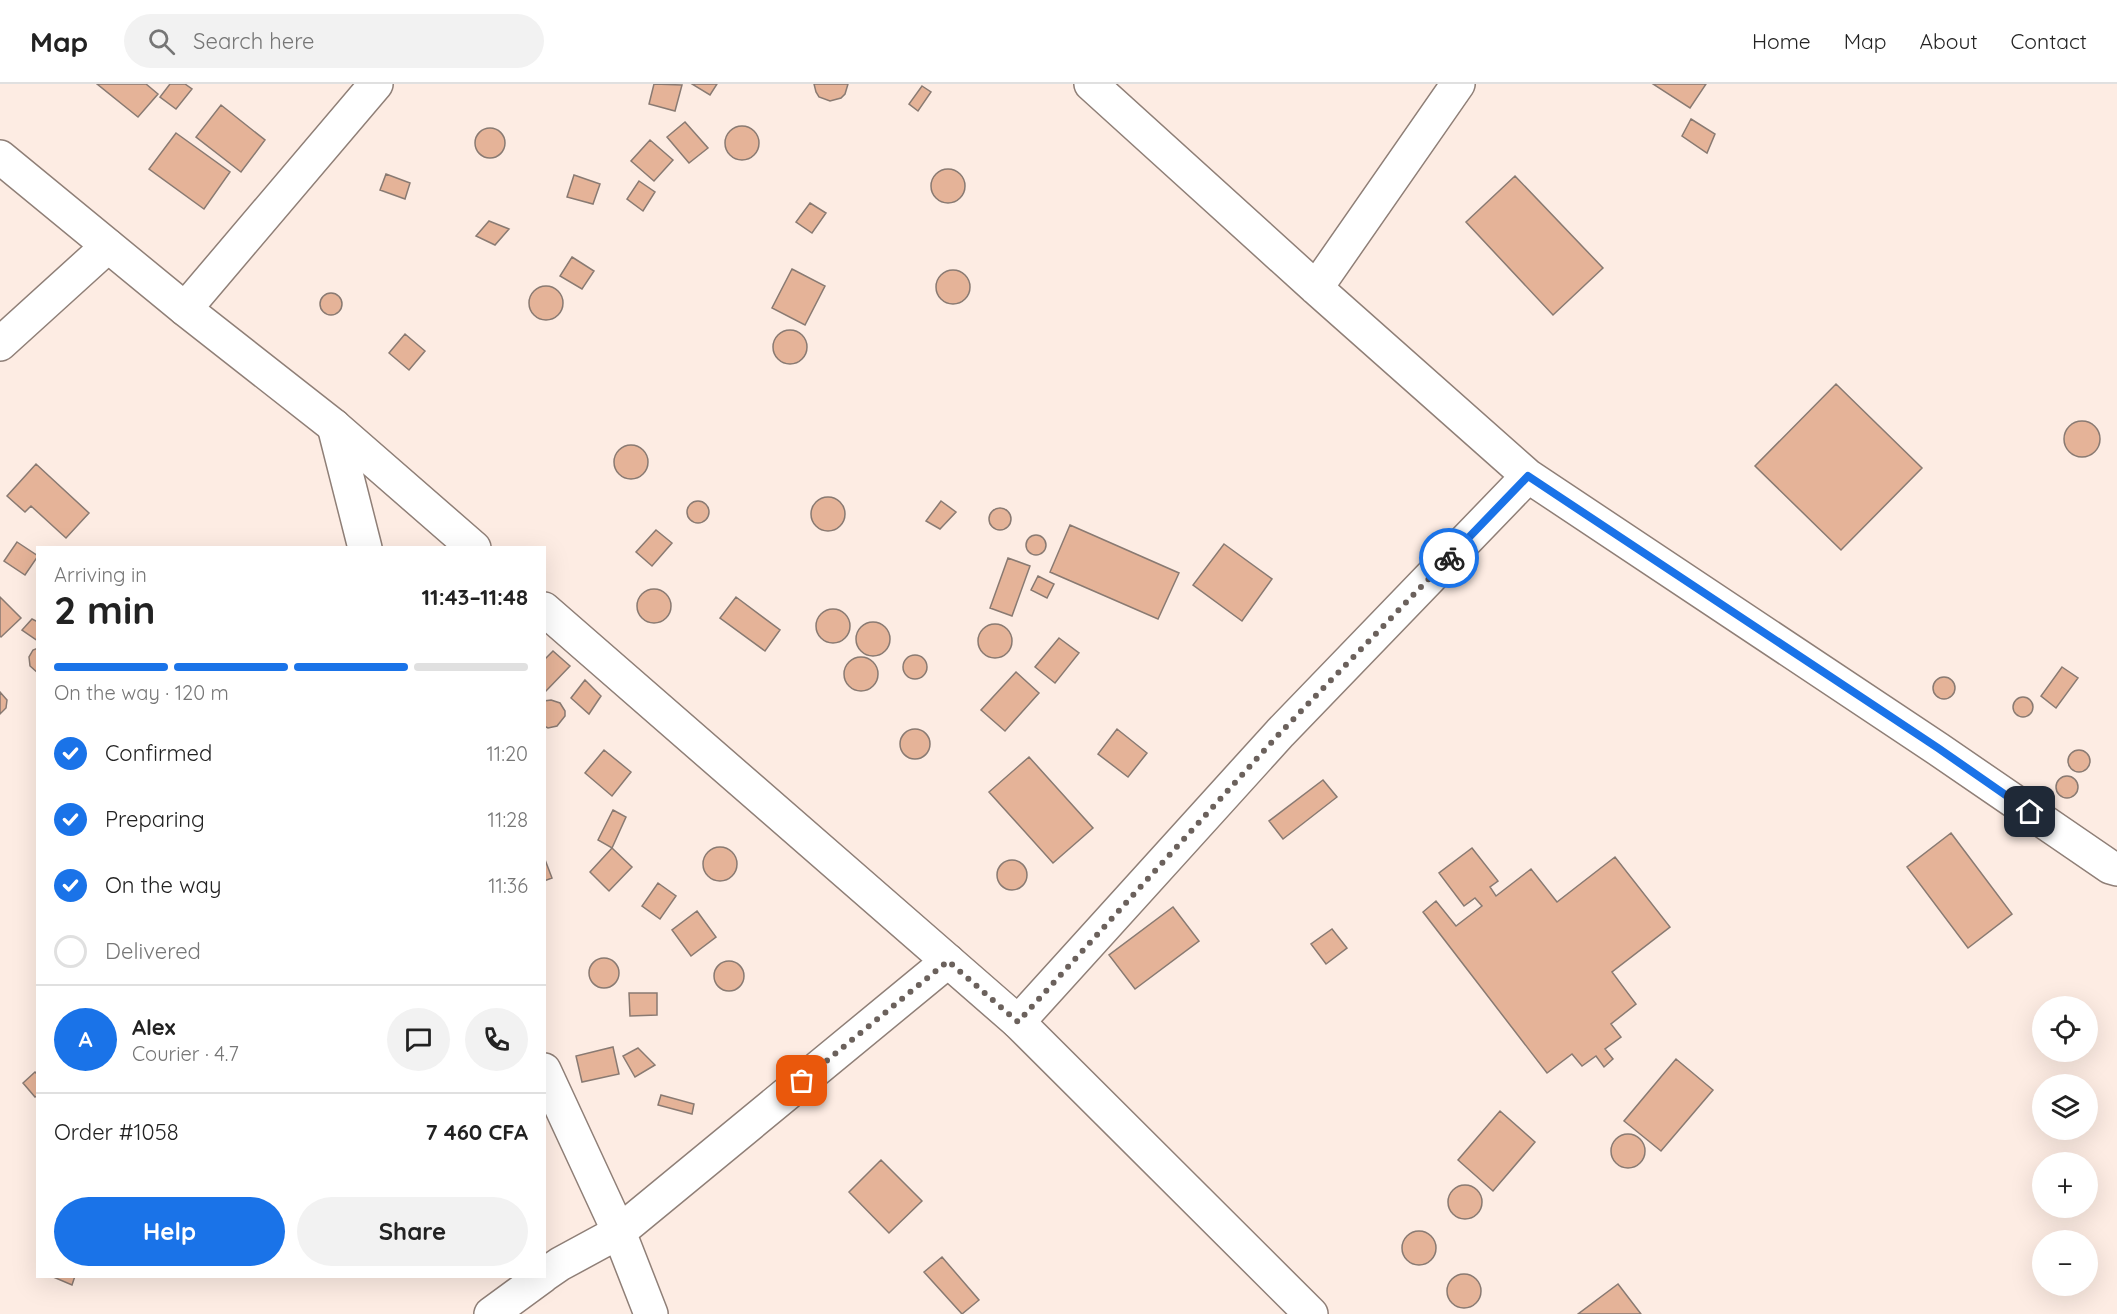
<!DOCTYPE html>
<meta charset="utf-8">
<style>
:root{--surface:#fff;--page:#f2f2f2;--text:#222;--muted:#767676;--line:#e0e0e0;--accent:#1a73e8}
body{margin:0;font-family:Quicksand,sans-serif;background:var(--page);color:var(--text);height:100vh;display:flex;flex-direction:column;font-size:22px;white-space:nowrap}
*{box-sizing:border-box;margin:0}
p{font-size:20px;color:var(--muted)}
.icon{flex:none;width:33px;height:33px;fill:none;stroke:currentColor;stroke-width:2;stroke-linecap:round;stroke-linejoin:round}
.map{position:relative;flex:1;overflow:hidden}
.drawer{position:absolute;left:36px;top:462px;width:510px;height:732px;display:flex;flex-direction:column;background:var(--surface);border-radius:0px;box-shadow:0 6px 24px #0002}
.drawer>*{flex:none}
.tools{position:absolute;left:2032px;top:912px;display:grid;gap:12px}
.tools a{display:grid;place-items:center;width:66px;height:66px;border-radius:50%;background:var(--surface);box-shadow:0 6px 24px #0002;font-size:30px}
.pin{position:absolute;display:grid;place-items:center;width:51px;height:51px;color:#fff;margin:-26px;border-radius:12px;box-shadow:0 3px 9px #0006}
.courier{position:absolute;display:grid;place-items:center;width:60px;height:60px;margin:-30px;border:4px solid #1a73e8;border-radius:50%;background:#fff;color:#222;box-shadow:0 2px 8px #0007}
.head em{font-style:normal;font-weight:700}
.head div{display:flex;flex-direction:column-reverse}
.head{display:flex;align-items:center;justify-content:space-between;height:102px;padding:0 18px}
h1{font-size:39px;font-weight:700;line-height:45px}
.bar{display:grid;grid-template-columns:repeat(4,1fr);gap:9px 6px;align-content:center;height:72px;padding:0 18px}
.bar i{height:8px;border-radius:4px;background:var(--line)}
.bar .current{background:var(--accent)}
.bar p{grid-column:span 4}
.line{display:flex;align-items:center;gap:15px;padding:0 18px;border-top:2px solid var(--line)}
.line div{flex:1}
.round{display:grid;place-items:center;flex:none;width:63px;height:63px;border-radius:32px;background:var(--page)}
ol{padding:0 18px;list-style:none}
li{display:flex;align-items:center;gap:18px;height:66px}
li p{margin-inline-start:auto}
li .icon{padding:6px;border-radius:50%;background:var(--accent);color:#fff;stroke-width:4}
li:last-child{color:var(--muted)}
li i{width:33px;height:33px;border:3px solid var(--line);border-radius:50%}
.primary-button{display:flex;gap:12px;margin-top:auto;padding:12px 18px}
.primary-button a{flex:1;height:69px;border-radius:36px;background:var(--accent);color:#fff;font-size:24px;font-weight:700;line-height:69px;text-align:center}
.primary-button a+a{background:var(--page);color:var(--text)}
header{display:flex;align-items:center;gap:36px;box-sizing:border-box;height:84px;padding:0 30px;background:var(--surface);border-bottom:2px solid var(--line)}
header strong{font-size:28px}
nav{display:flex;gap:33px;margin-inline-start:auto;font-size:21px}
.search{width:420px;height:54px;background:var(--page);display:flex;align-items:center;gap:15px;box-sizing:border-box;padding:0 21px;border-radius:33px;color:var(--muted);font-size:22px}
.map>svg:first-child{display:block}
</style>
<header>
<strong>Map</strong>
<div class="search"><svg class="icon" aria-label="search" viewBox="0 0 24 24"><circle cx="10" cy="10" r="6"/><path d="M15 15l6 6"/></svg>Search here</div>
<nav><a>Home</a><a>Map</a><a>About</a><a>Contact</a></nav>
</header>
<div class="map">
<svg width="2117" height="1230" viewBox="0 0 2117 1230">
<rect width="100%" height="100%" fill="#fdece3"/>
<path fill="#e5b398" stroke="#897a72" stroke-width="1.5" d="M97,0H146L158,10L138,33Z
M170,0H185L192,5L176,25L160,13Z
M654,0L682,1L675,27L649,20Z
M692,0H717L710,11Z
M814,0H848L845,10L841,14L830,17L819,13L816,8Z
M1653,0H1706L1690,24Z
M922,2L931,8L918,27L909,20Z
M221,21L265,56L241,88L196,53Z
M1691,35L1715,50L1707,69L1682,52Z
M685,38L708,64L689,79L667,53Z
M725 59a17 17 0 1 1 34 0a17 17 0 1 1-34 0Z
M475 59a15 15 0 1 1 30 0a15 15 0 1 1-30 0Z
M176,49L230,88L204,125L149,85Z
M650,56L673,76L654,97L631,77Z
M931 102a17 17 0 1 1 34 0a17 17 0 1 1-34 0Z
M386,90L410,99L405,115L380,106Z
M574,91L600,100L593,120L567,113Z
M1515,92L1603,184L1553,231L1466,138Z
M639,97L655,108L643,127L627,115Z
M810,119L826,129L812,149L796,138Z
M489,137L509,145L495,161L476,152Z
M572,173L594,187L582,205L560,192Z
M792,185L825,202L805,241L772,224Z
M936 203a17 17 0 1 1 34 0a17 17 0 1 1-34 0Z
M529 219a17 17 0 1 1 34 0a17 17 0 1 1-34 0Z
M320 220a11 11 0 1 1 22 0a11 11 0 1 1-22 0Z
M773 263a17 17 0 1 1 34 0a17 17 0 1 1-34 0Z
M405,250L425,267L409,286L389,269Z
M1836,300L1922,384L1841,466L1755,382Z
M2064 355a18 18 0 1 1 36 0a18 18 0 1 1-36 0Z
M614 378a17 17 0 1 1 34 0a17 17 0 1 1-34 0Z
M36,380L89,429L66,454L31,422L25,428L7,412Z
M811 430a17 17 0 1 1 34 0a17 17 0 1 1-34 0Z
M687 428a11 11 0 1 1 22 0a11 11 0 1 1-22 0Z
M941,417L956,428L940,445L926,437Z
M989 435a11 11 0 1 1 22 0a11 11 0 1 1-22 0Z
M1070,441L1179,489L1158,535L1050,488Z
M656,446L672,459L652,482L636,468Z
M1026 461a10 10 0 1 1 20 0a10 10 0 1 1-20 0Z
M17,458L38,472L25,491L4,477Z
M1224,460L1272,495L1242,537L1193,501Z
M1008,474L1030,482L1012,532L990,524Z
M1038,492L1054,500L1047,514L1031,506Z
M637 522a17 17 0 1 1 34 0a17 17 0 1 1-34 0Z
M0,513L21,534L1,553L0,552Z
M736,513L780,546L765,567L720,534Z
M816 542a17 17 0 1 1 34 0a17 17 0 1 1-34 0Z
M32,535L38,538V557L22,546Z
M856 555a17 17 0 1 1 34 0a17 17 0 1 1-34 0Z
M978 557a17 17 0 1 1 34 0a17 17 0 1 1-34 0Z
M1059,554L1079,569L1055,599L1035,583Z
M38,564V589L30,582L29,573L33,566Z
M553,567L570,582L546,607L544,605V576Z
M903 583a12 12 0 1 1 24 0a12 12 0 1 1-24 0Z
M844 590a17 17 0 1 1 34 0a17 17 0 1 1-34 0Z
M2062,583L2078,594L2056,624L2041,612Z
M1016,588L1039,609L1005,647L981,626Z
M1933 604a11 11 0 1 1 22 0a11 11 0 1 1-22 0Z
M585,596L601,612L589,630L571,614Z
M0,608L7,616L6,624L0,630Z
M2013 623a10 10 0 1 1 20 0a10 10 0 1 1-20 0Z
M551,616L560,619L565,627V632L557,642L548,644L544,642V617Z
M1117,645L1147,669L1128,693L1098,670Z
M900 660a15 15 0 1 1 30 0a15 15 0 1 1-30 0Z
M2068 677a11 11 0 1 1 22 0a11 11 0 1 1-22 0Z
M604,666L631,688L612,712L585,689Z
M1029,673L1093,744L1053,779L989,708Z
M2056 703a11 11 0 1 1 22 0a11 11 0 1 1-22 0Z
M1323,696L1337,713L1283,755L1269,737Z
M613,726L626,733L612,764L598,756Z
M1951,749L2012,830L1968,864L1907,783Z
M703 780a17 17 0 1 1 34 0a17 17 0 1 1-34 0Z
M612,764L632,783L609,807L590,788Z
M1472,764L1498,797L1490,803L1496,812L1531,785L1557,818L1615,773L1670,843L1612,888L1636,920L1611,940L1621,953L1605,965L1613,975L1604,983L1596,972L1582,982L1572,970L1547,989L1423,828L1436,817L1456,842L1482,822L1475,814L1464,822L1439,789Z
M544,773L552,794L544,797Z
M997 791a15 15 0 1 1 30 0a15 15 0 1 1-30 0Z
M658,799L676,812L660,835L642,822Z
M1173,823L1199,857L1135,905L1109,871Z
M697,827L716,853L691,872L672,846Z
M1332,845L1347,864L1326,880L1311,860Z
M589 889a15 15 0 1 1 30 0a15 15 0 1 1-30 0Z
M714 892a15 15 0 1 1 30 0a15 15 0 1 1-30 0Z
M629,909H657V931L630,932Z
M613,963L619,990L582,998L576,972Z
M638,964L655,981L635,993L623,972Z
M1676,975L1713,1006L1661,1067L1624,1037Z
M35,988L38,991V1011L35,1013L23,999Z
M661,1011L694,1020L692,1030L658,1021Z
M1500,1027L1535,1058L1493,1107L1458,1076Z
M1611 1067a17 17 0 1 1 34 0a17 17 0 1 1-34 0Z
M881,1076L922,1117L889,1149L849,1108Z
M1448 1118a17 17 0 1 1 34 0a17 17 0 1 1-34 0Z
M1402 1164a17 17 0 1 1 34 0a17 17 0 1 1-34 0Z
M942,1173L979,1216L962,1230L924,1188Z
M1447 1207a17 17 0 1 1 34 0a17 17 0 1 1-34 0Z
M51,1192H75L72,1201Z
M1618,1200L1641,1230H1578Z"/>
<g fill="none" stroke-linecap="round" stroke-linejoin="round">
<g stroke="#8f7f77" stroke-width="36">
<path id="minor" d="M1316,204L1458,0
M185,225L376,0
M0,260L108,162
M334,342L365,464
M1528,392L1938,665L2110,783L2117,785
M1018,938L1280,649L1528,392L1316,204L1091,0
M544,986L619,1148L651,1230
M544,1191L560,1180L619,1148L948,877
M491,1230L543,1192"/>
</g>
<g stroke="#8f7f77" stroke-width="36">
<path id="major" d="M0,73L185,225L334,342L474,464
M544,525L1018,938L1311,1230"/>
</g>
<use href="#minor" stroke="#fff" stroke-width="33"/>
<use href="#major" stroke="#fff" stroke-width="33"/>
</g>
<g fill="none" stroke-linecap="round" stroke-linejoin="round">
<path stroke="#6b615c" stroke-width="6" stroke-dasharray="0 10.8" d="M802,997L948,877L1018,938L1280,649L1449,474"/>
<path stroke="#1a73e8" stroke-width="8" d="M1449,474L1528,392L1938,664L2030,728"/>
</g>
</svg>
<div class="tools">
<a><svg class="icon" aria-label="locate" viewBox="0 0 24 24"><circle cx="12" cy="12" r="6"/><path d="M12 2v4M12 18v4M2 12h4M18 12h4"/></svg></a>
<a><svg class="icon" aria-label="layers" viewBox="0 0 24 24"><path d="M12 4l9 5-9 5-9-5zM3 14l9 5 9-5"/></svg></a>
<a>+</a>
<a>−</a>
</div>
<div class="pin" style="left:802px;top:997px;background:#ea580c"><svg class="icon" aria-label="bag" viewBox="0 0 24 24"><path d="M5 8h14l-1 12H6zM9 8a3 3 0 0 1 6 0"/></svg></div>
<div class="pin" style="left:2030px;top:728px;background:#1f2937"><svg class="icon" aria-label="home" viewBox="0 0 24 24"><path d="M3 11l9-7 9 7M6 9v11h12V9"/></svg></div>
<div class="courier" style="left:1449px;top:474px"><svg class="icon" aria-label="bike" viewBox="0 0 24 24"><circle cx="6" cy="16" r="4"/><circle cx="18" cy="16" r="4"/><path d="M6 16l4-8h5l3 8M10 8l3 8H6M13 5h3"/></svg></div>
<section class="drawer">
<div class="head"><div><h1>2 min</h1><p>Arriving in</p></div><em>11:43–11:48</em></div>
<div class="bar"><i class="current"></i><i class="current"></i><i class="current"></i><i></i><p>On the way · 120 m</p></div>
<ol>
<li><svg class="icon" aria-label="check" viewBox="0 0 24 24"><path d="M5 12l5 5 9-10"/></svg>Confirmed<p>11:20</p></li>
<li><svg class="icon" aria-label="check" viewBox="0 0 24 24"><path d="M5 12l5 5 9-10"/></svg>Preparing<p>11:28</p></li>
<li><svg class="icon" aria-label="check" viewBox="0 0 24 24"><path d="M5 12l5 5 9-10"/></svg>On the way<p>11:36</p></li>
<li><i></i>Delivered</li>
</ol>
<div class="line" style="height:108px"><b class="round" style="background:var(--accent);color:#fff">A</b><div><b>Alex</b><p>Courier · 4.7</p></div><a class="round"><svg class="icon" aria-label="chat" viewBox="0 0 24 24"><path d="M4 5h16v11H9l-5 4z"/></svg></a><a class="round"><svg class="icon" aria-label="phone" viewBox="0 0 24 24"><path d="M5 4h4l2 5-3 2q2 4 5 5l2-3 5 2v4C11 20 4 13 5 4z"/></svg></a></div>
<div class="line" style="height:78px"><div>Order #1058</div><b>7 460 CFA</b></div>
<div class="primary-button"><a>Help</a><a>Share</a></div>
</section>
</div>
